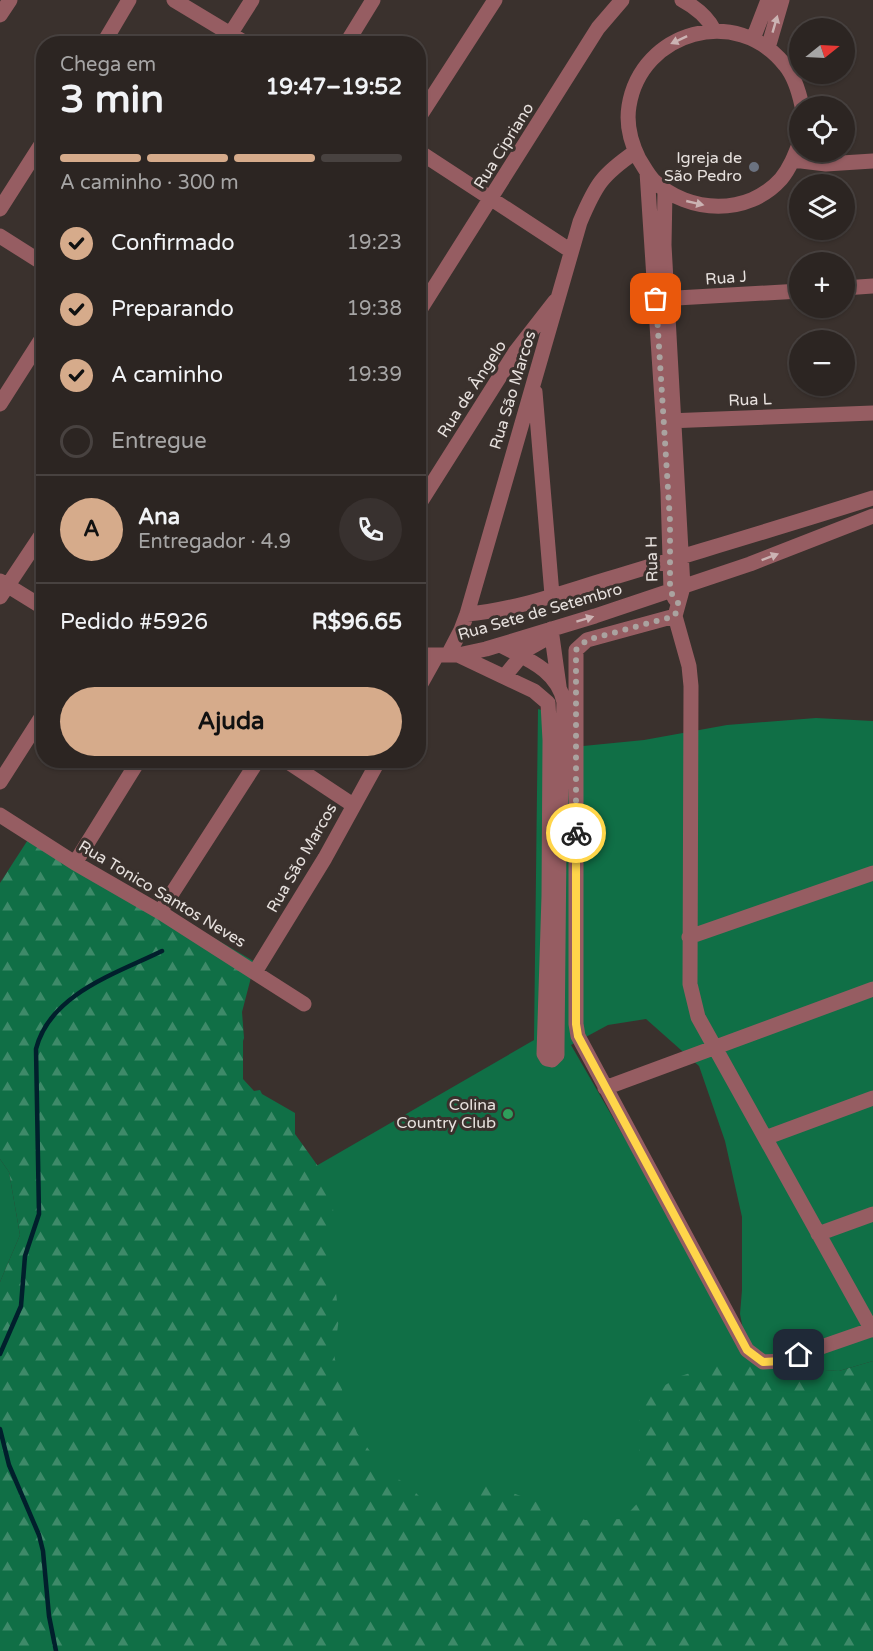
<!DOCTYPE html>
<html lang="pt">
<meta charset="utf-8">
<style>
:root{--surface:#2c2522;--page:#38312f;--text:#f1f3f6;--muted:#a6a5a5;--line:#484240;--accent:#d6ab8b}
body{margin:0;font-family:"Varela Round",sans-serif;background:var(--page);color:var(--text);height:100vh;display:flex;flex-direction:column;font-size:22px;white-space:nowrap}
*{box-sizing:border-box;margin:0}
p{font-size:20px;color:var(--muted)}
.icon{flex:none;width:33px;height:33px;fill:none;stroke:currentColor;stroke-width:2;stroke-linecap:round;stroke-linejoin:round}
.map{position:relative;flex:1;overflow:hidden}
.details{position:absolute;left:36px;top:36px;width:390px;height:732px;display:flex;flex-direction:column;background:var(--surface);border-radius:24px;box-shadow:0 2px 4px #0004,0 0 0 2px var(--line)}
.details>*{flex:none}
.needle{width:39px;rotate:72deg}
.tools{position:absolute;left:789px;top:18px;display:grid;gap:12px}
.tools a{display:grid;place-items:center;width:66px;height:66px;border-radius:50%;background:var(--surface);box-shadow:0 2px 4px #0004,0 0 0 2px var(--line);font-size:30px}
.pin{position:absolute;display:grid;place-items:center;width:51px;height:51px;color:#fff;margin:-26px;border-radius:12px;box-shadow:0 3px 9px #0006}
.courier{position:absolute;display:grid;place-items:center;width:60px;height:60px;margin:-30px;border:4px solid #ffd54a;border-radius:50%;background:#fff;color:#222;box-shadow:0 2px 8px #0007}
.headline em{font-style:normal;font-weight:700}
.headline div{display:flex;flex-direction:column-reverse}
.headline{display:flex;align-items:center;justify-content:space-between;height:102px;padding:0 24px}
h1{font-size:39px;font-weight:700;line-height:45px}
.bar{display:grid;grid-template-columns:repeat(4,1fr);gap:9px 6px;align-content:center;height:72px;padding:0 24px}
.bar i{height:8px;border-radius:4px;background:var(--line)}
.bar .on{background:var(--accent)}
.bar p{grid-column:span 4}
.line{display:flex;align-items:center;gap:15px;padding:0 24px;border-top:2px solid var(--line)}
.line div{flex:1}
.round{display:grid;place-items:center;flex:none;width:63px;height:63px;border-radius:32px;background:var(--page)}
ol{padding:0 24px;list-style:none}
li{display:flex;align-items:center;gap:18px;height:66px}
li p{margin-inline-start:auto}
li .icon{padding:6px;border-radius:50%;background:var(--accent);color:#111;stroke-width:4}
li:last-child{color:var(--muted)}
li i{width:33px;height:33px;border:3px solid var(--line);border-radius:50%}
.primary-button{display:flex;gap:12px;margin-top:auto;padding:12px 24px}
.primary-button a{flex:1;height:69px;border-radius:36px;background:var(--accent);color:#111;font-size:24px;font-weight:700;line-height:69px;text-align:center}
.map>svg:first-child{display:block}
</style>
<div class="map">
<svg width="873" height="1651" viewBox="0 0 873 1651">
<defs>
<pattern id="forest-firs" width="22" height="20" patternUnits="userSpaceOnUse" patternTransform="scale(1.5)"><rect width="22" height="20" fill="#106f46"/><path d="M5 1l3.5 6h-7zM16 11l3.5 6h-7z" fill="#3e8a69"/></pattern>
</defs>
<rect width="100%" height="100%" fill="#3a312d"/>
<path fill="#106f46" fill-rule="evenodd" d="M538,709L570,718L573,747L644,740L727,725L816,718L873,721V1361L839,1371L757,1366L808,1454L378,1622L278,1188L534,1040ZM646,1019L699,1066L725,1141L742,1217V1290L740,1314L747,1350L571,1045L608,1025Z
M0,1159L9,1172L20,1235L0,1282Z"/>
<path fill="url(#forest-firs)" d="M33,832L255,962L242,1012L244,1038L243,1041V1079L254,1091L260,1090L262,1094L295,1113V1134L320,1169L333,1209L334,1216L326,1276L336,1293L339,1318L334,1355L343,1394L357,1433L382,1468L410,1487L421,1498L463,1496L482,1485L502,1489L585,1520L623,1519L644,1496L640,1467L638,1425L648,1396L678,1377L720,1363L839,1371L873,1361V1651H0V1282L20,1235L9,1172L0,1159V883Z"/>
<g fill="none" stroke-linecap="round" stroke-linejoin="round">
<path stroke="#011f2c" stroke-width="4.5" d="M0,1354L21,1306L25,1256L39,1214L36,1049C50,994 115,974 162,951
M0,1429L9,1465L39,1535L43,1551L49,1616L56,1651"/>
<path stroke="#965d62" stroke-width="15" d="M174,0L247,44
M682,0C695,7 707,16 714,30
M0,15L10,0
M753,39L768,0
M103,44L129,0
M224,44L252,0
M346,44L373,0
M768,48L782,0
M418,119L495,0
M800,142C795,155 790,168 781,179C748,216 689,214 654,181C648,175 644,167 639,159C631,143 626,124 629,106C641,31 737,4 785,65C795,77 799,92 802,106
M418,151L571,251
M793,160L826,164L873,161
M647,172L668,492L671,591L675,599
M665,191L664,245L683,587L675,616L689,666L691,686L690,984L698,1017L872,1330
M0,209L44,140
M0,236L44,264
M844,288L873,286
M659,299L800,291
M418,313L598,28L622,0
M535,392L552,595
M0,404L44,335
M667,421L873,413
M418,506L516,351L555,301
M0,581L44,608
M0,597L44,531
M467,614C518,610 569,590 618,576C703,550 788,525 873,498
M675,616L587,640L576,650V1024L578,1036L747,1350L763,1362L781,1361L873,1329
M551,629L559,686
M418,655H458L486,649L595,616L750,564L873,516
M448,655L461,630L467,614L580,222C596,184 602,175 635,152
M458,655L534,691L548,703L550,740L549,896L544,1054L547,1059L552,1060L557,1055V1048L559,846L564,702C557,669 526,659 500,645
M504,677L526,650L549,637
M418,689L437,655
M285,760L353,805
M0,782L44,713
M0,815L75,863L160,912L304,1004
M75,863L139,760
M160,912L258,760
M689,937L873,873
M255,972L325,858L379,760
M605,1088L873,989
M765,1138L873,1098
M818,1234L873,1214"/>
</g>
<defs><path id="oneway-solid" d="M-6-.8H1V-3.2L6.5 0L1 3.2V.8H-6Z" transform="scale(1.5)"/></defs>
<g fill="#cbb3b3">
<use href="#oneway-solid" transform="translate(775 24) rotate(-74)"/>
<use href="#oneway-solid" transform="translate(679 40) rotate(155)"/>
<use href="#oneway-solid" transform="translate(695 203) rotate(13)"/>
<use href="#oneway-solid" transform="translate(770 557) rotate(-21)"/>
<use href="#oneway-solid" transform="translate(585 619) rotate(-17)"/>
</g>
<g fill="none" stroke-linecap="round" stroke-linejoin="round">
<path stroke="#aaa3a0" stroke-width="6" stroke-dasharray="0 10.8" d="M576,833V650L587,640L675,616L678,603L670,591V521L656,299"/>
<path stroke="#ffd54a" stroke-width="8" d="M576,833V1024L578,1036L747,1350L763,1362L781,1361L799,1355"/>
</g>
<circle fill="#6b7280" stroke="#3a312d" stroke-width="2" cx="754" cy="167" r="6"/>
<circle fill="#2e9e5b" stroke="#3a312d" stroke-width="2" cx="508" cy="1114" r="6"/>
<g text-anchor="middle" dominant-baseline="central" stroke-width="6" stroke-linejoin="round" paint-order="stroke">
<g font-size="16" fill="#e7e1de" stroke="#3a312d">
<text transform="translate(504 146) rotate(-58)">Rua Cipriano</text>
<text transform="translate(726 278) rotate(-4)">Rua J</text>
<text transform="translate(472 389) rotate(-57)">Rua de Ângelo</text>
<text transform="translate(513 390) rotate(-73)">Rua São Marcos</text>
<text transform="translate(750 400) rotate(-2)">Rua L</text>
<text transform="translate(652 559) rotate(-91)">Rua H</text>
<text transform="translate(540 612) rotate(-16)">Rua Sete de Setembro</text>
<text transform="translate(302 858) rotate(-60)">Rua São Marcos</text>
<text transform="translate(162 894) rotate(31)">Rua Tonico Santos Neves</text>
</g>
<g font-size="16" fill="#e7e1de" stroke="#3a312d" text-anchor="end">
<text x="742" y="158">Igreja de<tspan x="742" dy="18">São Pedro</tspan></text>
<text x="496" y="1105">Colina<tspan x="496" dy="18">Country Club</tspan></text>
</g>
</g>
</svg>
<div class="tools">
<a><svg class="needle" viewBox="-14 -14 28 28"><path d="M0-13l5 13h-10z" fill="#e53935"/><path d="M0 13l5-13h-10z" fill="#a6a5a5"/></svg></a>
<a><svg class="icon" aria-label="locate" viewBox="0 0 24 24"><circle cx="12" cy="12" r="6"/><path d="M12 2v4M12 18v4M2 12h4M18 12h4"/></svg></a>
<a><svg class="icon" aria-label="layers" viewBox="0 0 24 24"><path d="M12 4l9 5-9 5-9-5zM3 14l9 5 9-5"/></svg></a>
<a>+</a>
<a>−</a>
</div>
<div class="pin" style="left:656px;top:299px;background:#ea580c"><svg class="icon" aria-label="bag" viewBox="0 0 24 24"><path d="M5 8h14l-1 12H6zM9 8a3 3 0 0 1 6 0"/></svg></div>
<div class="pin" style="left:799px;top:1355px;background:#1f2937"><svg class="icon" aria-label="home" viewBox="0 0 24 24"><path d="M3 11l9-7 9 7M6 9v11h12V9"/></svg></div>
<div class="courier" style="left:576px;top:833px"><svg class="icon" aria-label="bike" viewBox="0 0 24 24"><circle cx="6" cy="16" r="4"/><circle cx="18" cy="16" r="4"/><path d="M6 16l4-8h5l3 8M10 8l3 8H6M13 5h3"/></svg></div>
<section class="details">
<div class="headline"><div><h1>3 min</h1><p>Chega em</p></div><em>19:47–19:52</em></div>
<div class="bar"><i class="on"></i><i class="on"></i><i class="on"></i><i></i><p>A caminho · 300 m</p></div>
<ol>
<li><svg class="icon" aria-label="check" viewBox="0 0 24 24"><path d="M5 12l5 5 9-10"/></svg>Confirmado<p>19:23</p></li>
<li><svg class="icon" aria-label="check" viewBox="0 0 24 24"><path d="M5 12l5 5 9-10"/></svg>Preparando<p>19:38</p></li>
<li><svg class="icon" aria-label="check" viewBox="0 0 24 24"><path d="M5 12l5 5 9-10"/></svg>A caminho<p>19:39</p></li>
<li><i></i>Entregue</li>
</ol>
<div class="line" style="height:108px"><b class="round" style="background:var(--accent);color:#111">A</b><div><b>Ana</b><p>Entregador · 4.9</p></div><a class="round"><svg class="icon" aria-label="phone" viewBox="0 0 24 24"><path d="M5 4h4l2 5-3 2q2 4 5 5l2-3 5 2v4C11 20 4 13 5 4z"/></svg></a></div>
<div class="line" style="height:78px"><div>Pedido #5926</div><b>R$96.65</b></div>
<div class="primary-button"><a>Ajuda</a></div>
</section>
</div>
